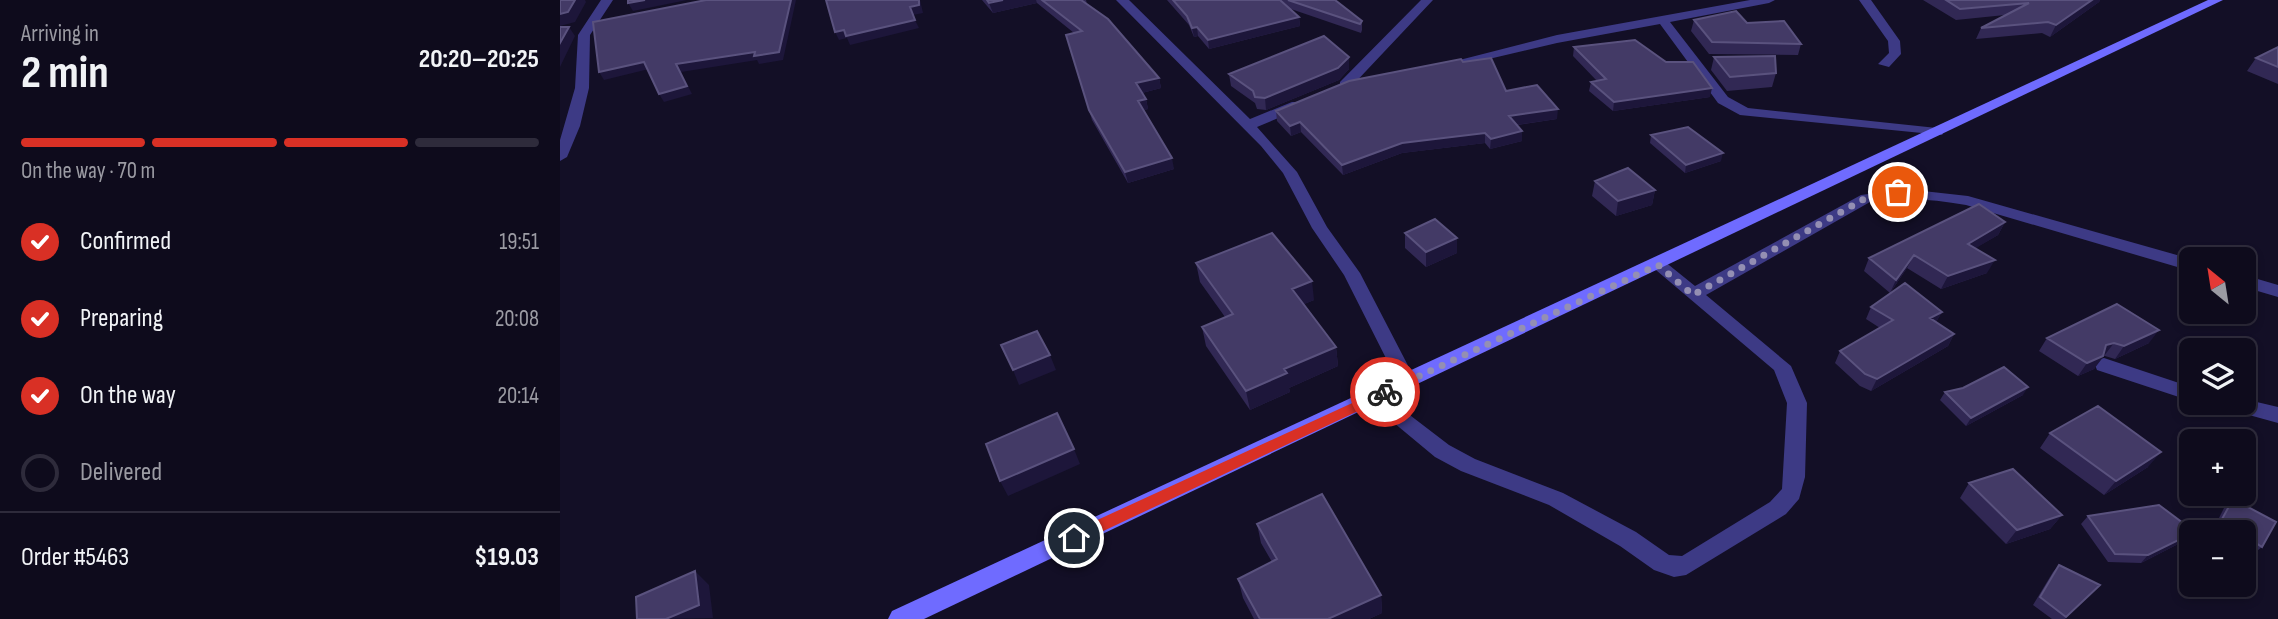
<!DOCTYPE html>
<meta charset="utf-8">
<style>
:root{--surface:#0e0b1c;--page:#171425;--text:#f1f3f6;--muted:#9b9ba3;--line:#2e2b3b;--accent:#d93025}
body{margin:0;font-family:"Sofia Sans Condensed",sans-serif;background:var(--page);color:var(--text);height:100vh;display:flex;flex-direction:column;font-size:26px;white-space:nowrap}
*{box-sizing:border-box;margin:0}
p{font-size:23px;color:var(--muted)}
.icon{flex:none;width:38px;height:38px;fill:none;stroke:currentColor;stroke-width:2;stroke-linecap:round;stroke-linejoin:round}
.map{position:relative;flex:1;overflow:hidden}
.drawer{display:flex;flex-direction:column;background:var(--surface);width:560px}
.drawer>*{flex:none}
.needle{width:46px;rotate:330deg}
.tools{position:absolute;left:1619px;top:247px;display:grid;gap:14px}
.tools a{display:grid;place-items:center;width:77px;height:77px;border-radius:10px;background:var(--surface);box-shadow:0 4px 10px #0003,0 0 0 2px var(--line);font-size:35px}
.pin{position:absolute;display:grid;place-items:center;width:60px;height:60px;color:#fff;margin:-30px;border:4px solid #fff;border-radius:50%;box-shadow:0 2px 7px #0007}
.courier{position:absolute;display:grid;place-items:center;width:70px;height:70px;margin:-35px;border:5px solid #d93025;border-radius:50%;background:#fff;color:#222;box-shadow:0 2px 9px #0007}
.overview em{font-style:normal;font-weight:700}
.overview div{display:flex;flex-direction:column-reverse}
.overview{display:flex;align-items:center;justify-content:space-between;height:119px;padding:0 21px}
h1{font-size:46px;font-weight:700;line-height:52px}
.bar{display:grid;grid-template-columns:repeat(4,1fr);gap:10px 7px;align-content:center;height:84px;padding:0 21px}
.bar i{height:9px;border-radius:5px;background:var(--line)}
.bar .selected{background:var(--accent)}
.bar p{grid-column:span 4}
.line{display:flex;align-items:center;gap:18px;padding:0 21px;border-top:2px solid var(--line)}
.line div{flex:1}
ol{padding:0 21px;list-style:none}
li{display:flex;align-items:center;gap:21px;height:77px}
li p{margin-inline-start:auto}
li .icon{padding:7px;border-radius:50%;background:var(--accent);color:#fff;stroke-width:4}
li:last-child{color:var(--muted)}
li i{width:38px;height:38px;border:4px solid var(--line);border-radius:50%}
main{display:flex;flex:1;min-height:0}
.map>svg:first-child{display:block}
</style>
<main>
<section class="drawer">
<div class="overview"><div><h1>2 min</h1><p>Arriving in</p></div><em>20:20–20:25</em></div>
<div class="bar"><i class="selected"></i><i class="selected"></i><i class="selected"></i><i></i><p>On the way · 70 m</p></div>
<ol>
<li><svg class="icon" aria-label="check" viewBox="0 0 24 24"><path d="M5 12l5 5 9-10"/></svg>Confirmed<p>19:51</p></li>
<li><svg class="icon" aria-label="check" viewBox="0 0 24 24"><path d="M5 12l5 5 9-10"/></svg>Preparing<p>20:08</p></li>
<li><svg class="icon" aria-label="check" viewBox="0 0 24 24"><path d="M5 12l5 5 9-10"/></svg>On the way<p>20:14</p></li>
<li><i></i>Delivered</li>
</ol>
<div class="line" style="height:91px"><div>Order #5463</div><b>$19.03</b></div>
</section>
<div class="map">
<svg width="1718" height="619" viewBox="0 0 1718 619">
<rect width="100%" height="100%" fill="#130f26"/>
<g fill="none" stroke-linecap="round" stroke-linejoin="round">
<path fill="#3d3a85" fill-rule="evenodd" d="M41,0H53L30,35L29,88L20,126L7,157L0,161V140L15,88L18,35Z
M556,0H569L690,119L732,102H742V108L697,127L737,172L767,227L800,273L856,381L854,386H840L784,275L752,228L723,173L701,146Z
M861,0H873L790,88H780V82Z
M1190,0H1215L1209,3L1110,22L1168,97L1188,108L1377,128L1384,132L1382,135L1180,115L1158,103L1100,24L997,43L882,70L876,66L997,35Z
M1299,0H1311L1340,41L1341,54L1329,67L1318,64L1329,53L1328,41Z
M1345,189L1408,196L1631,259V271L1406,205C1374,199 1343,197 1310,202L1146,295L1231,366L1247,403L1245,477L1239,499L1226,514L1126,575L1114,577L1094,570L1060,546L989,505L901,471L875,457L804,398L807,393H821L889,445L915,459L1003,493L1076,532L1109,555L1122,556L1210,502L1222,489L1227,403L1214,370L1090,265L1092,261H1104L1135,286L1301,195Z
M1684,275L1718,285V297L1684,287Z
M1544,358L1631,387V401L1537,370L1535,365L1537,360Z
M1684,399L1718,407V423L1660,407L1658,402H1684Z"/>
<path fill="#6f6bff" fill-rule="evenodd" d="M1648,0H1663L364,619H328L332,611Z"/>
</g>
<path fill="#312854" d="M422,0H526L527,4L599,78L601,88L582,93L586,99L588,109L584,110L614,169L568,183L532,120L506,35L514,33L477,3L433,13Z
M607,0H775L802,21V30L801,33L731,9L739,17L740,26L649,49L638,36L634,37L629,25Z
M1363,0H1540L1539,2L1490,37L1482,33L1416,39L1421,28L1445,15L1396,20Z
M1134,20L1241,44L1238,55L1149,54L1131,31Z
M1014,47L1150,97L1053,111L1029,91L1031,82L1037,81L1013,56Z
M1718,47V84L1687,71L1696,58Z
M789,57V69L779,80L706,110L697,109L695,103L671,86L669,74Z
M1154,57L1216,73L1212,87L1167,91L1151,70Z
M903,62L946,91L997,119L957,125L962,141L930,149L925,143L842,153L783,175L741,132L731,136L717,121L716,111Z
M1091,135L1161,161L1125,173L1090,143Z
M1035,181L1095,190L1092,205L1056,216L1032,196Z
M1445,222L1438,235L1415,248L1427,273L1381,289L1347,268L1330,293L1304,271L1309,258Z
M845,233L897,238V253L866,267L845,248Z
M636,263L754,300L744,304L776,347L778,366L729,388L730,392L690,410L646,346L642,327L665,317L640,282Z
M1311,307L1382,312L1376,322L1394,334L1388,346L1311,391L1300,386L1275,363L1280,351L1320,328L1306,319Z
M1487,338L1589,343L1555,359L1545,356H1543L1534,369L1518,376L1479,351Z
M1385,392L1463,395L1406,426L1380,400Z
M1490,433L1588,467L1544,495L1480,448Z
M1409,483L1502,515L1490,529L1446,544L1400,498Z
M1673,499L1702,547L1693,554L1684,548V532H1660L1654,528L1665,506Z
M1528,516L1628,539L1581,563L1548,562L1521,524Z
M697,524L821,595L822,613L809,619H694L683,598L678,579L712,562L701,543Z
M1499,565L1540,585L1505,619H1492L1473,605L1493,572Z"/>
<path fill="#1d163a" d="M15,0H25L26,2L15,22L0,26V14Z
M85,0H127L73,11L68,3Z
M231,0H236L223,60L199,64L197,60L121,72L132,94L104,102L99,94L116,64Z
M359,0H360L363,13L353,15L350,7Z
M443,0H476L477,3L433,13L429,3Z
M1532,0H1540L1539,2L1490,37L1496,25Z
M739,17L740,26L649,49L648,40Z
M355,20L359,28L290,45L287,38L279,40L275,32Z
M9,27L15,36L0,67V43Z
M637,27L638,36L634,37L632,28Z
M789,57V69L779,80L706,110L705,98Z
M84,62L89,69L44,80L39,72Z
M599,78L601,88L578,94L576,83Z
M1152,88L1150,97L1053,111L1054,102Z
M586,99L588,109L581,111L578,101Z
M998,109L997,119L948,126L949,116Z
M740,122L741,132L731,136L730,126Z
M962,131V141L930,149L931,139Z
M925,133V143L842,153L783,175L782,165L842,143Z
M1163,153L1161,161L1125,173L1126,165Z
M612,158L614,169L568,183L565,172Z
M1095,190L1092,205L1056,216L1058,201Z
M1445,222L1438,235L1401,257L1408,244Z
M897,238V253L866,267V252Z
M1354,255L1347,268L1330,293L1336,280Z
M1435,260L1427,273L1381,289L1388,276Z
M752,281L754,300L735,308L732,289Z
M1382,312L1375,324L1370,318Z
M1599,330L1589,343L1555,359L1564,346Z
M1394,334L1388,346L1311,391L1317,379Z
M1554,343L1534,369L1518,376L1527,363L1546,345Z
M776,347L778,366L729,388L730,392L690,410L686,391L724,369Z
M490,355L496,370L459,385L453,370Z
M1468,387L1463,395L1406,426L1411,418Z
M514,449L520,464L448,496L440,481Z
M1601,452L1588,467L1544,495L1556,481Z
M1502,515L1490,529L1446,544L1457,530Z
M1631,534V536L1628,539L1581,563L1588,555Z
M135,571L149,585L153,618L106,619Z
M821,595L822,613L809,619H768Z"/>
<path fill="#433a66" stroke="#5a527e" stroke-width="2" d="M0,0H15L8,12L0,14Z
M68,0H85L68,3Z
M146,0H231L219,52L194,56L195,52L116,64L127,86L99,94L84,62L39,72L33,22Z
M266,0H359V5L350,7L355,20L286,36L284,30L275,32Z
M427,0H443L429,3Z
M482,0H521L548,19L599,78L576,83L586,99L578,101L612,158L565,172L529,110L506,35L522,31Z
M613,0H720L739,17L648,40L637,27L632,28L627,16Z
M728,0H775L802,21L800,24Z
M1386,0H1532L1496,25L1488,22L1421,28L1469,3L1400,9Z
M1176,11L1187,23L1224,21L1241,44L1152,42L1134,20Z
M0,27H9L0,43Z
M764,36L789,57L778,68L705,98L695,97L693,91L669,74Z
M1075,40L1106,62H1133L1152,88L1054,102L1031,82L1046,79L1014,47Z
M1718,47V67L1696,58Z
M1215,56L1216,73L1170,77L1154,57Z
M931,58L946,91L977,85L998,109L949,116L962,131L931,139L925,133L842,143L782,165L740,122L730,126L716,111L789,81L901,59L903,62Z
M1128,127L1163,153L1126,165L1091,135Z
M1068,168L1095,190L1058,201L1035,181Z
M1419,204L1445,222L1408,244L1435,260L1388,276L1354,255L1336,280L1309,258Z
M875,219L897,238L866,252L845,233Z
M712,233L752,281L732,289L776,347L724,369L727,373L686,391L642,327L673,314L636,263Z
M1345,283L1382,312L1370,318L1394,334L1317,379L1305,374L1280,351L1333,320L1311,307Z
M1557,304L1599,330L1564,346L1554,343L1546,345L1543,356L1527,363L1487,338Z
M477,331L490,355L453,370L441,345Z
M1444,367L1468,387L1411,418L1385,392L1403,388Z
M1538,406L1601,452L1556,481L1490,433Z
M497,413L514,449L440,481L426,444Z
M1453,469L1502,515L1457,530L1409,483Z
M762,494L821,595L768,619H700L678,579L717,559L697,524Z
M1673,499L1716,522L1702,547L1684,535V532H1679L1661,521Z
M1599,505L1635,532H1631V534L1588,555L1555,554L1528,516Z
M1499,565L1540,585L1506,617L1480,597Z
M135,571L139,605L106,619H77L76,597Z"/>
<path fill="#d93025" d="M825,388L831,392L830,396L520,542H509V533Z"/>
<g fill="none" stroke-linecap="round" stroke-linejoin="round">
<path stroke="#948fb3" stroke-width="7" stroke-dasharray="0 12.6" d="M825,392L1098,265L1133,295L1306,198L1338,192"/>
</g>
</svg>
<div class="tools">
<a><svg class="needle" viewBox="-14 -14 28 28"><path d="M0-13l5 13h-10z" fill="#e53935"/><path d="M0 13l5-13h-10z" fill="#9b9ba3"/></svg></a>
<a><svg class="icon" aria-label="layers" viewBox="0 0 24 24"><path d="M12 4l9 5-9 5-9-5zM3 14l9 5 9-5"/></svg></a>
<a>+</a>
<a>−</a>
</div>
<div class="pin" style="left:1338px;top:192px;background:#ea580c"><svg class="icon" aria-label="bag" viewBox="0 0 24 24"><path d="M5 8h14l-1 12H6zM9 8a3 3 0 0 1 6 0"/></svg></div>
<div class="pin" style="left:514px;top:538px;background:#1f2937"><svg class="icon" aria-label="home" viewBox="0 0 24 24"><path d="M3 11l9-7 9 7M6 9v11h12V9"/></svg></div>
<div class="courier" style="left:825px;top:392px"><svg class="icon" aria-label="bike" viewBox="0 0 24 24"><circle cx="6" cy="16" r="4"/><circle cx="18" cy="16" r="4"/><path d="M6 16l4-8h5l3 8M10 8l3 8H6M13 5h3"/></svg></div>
</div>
</main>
